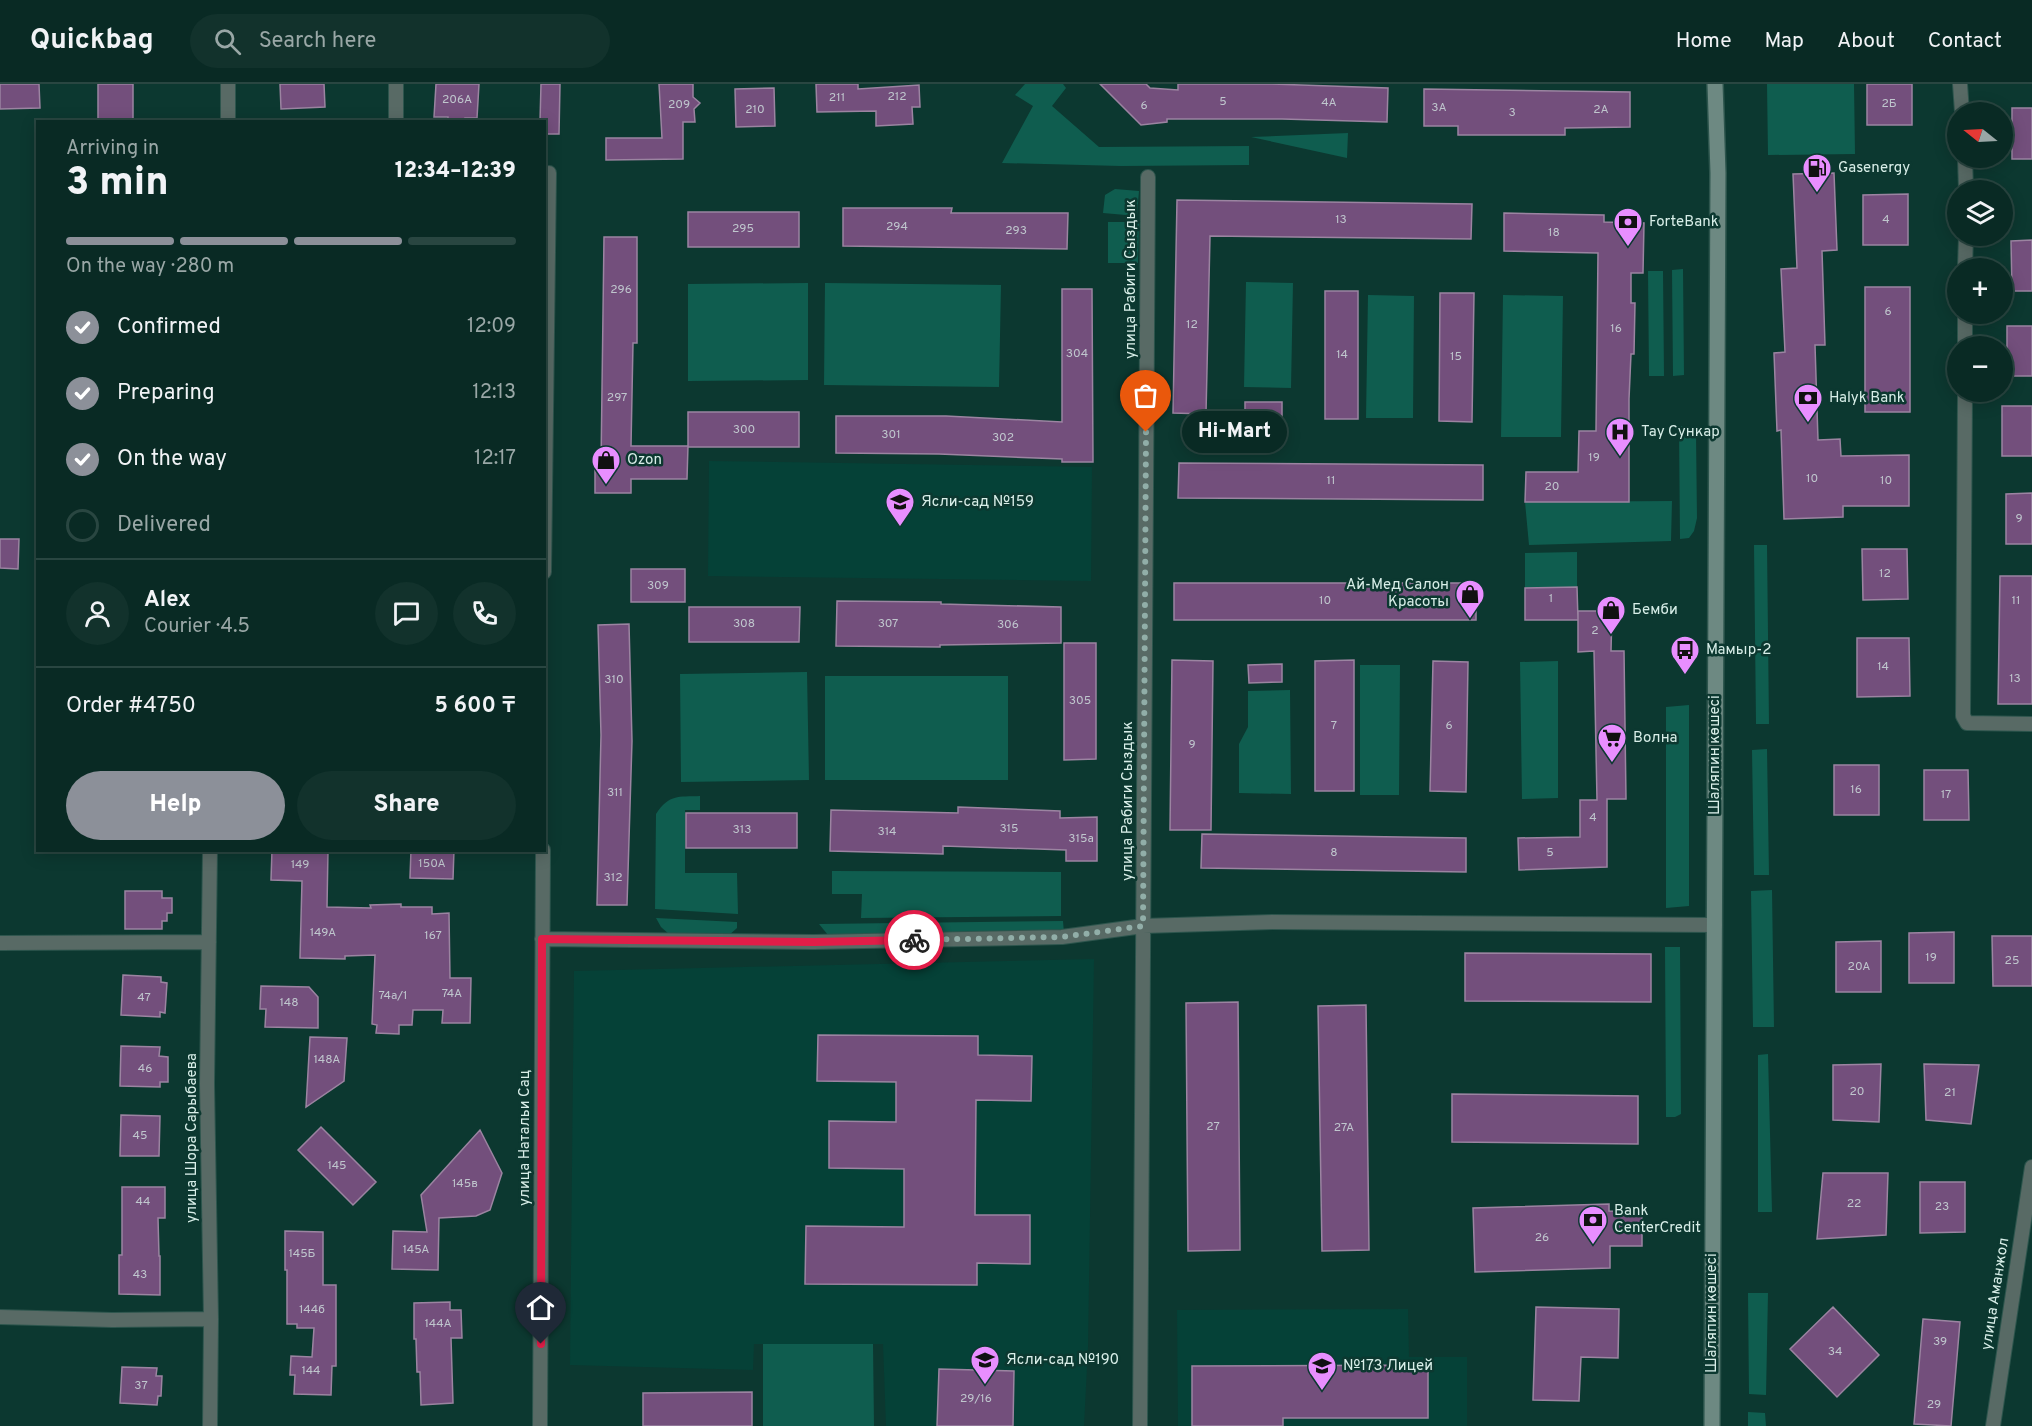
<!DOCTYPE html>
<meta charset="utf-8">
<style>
:root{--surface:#092a24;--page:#12322c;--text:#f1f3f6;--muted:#99a7a6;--line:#294641;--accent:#8c9099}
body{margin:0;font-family:Overpass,sans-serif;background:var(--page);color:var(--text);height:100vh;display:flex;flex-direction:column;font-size:22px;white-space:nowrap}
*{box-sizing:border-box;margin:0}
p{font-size:20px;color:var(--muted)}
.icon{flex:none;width:33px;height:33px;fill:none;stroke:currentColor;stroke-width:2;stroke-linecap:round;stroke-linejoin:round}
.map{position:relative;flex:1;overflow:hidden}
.side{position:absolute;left:36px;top:36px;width:510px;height:732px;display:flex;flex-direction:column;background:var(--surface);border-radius:0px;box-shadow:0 3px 15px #0003,0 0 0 2px var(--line)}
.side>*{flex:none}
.needle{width:39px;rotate:288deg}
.tools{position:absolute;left:1947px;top:18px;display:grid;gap:12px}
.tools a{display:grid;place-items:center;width:66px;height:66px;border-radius:50%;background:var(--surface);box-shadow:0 3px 15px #0003,0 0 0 2px var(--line);font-size:30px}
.pin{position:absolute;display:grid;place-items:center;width:51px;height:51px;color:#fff;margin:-62px -26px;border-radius:50% 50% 50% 0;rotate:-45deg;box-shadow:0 0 6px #0007}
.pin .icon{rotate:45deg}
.courier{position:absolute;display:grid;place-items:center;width:60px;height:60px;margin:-30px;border:4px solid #e11d48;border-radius:50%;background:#fff;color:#222;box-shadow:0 2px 8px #0007}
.bubble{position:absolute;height:42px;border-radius:21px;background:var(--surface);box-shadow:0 3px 15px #0003,0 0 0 2px var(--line);font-size:20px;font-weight:800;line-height:42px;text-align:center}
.head em{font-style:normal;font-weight:800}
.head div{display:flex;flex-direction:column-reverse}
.head{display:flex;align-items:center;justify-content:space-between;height:102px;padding:0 30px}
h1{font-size:39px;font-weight:800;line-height:45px}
.bar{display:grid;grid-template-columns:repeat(4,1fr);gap:9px 6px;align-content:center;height:72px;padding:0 30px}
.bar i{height:8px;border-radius:4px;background:var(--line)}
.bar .selected{background:var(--accent)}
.bar p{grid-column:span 4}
.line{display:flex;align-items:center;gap:15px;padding:0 30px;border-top:2px solid var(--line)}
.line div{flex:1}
.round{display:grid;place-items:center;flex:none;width:63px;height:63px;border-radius:32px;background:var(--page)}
ol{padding:0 30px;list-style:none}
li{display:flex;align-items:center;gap:18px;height:66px}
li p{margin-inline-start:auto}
li .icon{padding:6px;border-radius:50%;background:var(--accent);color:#fff;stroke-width:4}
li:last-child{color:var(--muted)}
li i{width:33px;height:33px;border:3px solid var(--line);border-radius:50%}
.button{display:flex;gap:12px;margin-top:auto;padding:12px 30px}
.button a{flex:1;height:69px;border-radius:36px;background:var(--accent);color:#fff;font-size:24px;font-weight:800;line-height:69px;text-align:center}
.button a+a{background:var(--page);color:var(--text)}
header{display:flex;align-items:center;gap:36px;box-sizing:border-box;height:84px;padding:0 30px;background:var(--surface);border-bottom:2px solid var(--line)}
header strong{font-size:28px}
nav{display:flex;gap:33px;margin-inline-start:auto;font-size:21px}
.search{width:420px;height:54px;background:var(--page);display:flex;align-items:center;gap:15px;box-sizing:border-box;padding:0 21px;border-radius:33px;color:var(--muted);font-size:22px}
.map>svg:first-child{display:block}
</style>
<header>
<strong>Quickbag</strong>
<div class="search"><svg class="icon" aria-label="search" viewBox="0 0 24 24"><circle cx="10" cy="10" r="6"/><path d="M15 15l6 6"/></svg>Search here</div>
<nav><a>Home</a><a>Map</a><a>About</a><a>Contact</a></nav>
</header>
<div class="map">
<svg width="2032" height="1342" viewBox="0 0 2032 1342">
<rect width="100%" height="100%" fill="#0c3830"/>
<path fill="#054137" d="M709,377L1092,383L1091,497L708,492Z
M1094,875L1088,1263L1084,1342H886L883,1260H754L753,1286L570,1281L574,887Z
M1408,1225L1409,1273H1467V1342H1178L1177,1226Z"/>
<path fill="#0f5d4f" d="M1025,0H1063L1066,4L1052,22L1099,63L1249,62V81L1121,82L1002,79L1033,22L1015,11Z
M1767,0H1854L1855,70L1768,71Z
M1348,49L1347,74L1251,53Z
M1115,105L1139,107L1137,132L1103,129L1105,111Z
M1108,138H1139L1138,179H1108Z
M1683,185L1684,291L1673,292L1672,186Z
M1648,187H1663L1664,292H1649Z
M1246,198L1293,199L1291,304L1244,303Z
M808,199V296L688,297V200Z
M825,199L1001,201L999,303L824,301Z
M1368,211L1414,212L1413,334H1366Z
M1503,211L1563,212L1561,353H1501Z
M1679,342H1689L1696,349L1697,434L1694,447L1689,454L1680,455Z
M1672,417L1671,457L1529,461L1525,418Z
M1754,461H1767L1769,640H1756Z
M1577,468V503L1525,504V469Z
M1558,577V714L1522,715L1520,578Z
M1360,581H1400L1399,711H1360Z
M807,588L809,696L681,698L680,590Z
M825,592H1008V696H825Z
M1290,606L1291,710L1239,709V660L1248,643V607Z
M1689,621V822L1666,824V623Z
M1767,665L1769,791H1754L1752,666Z
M700,712V726H685V789H737L738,830L655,825L656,730C669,710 678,713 700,712Z
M832,787L1061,788V832L861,834L862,810H832Z
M1772,806L1774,943H1753L1751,807Z
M656,834L737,838V844L728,852L670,851L661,843Z
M1063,837L1064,849L828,851L819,840Z
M1665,863H1680L1681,1030L1675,1033H1666Z
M1768,970L1772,1128H1758V971Z
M1748,1209H1768L1766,1311L1749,1310Z
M763,1260H873L874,1342H763Z
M1748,1328L1765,1329L1766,1342H1748Z"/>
<path fill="#734f7c" stroke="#9b84a1" stroke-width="1.5" d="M0,0H39L40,24L0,25Z
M98,0H133V38H98Z
M280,0H324L325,23L281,25Z
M436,0H479L477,34H465V38H448V33H434Z
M541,0H560L559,50H544V38H540Z
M659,0H693V13L700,19L694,25L695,38H683V75L606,76V54H662Z
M816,0H858V5L919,1L920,23H912L913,40L876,42V27L817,28Z
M1100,0H1146L1150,4L1178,6V0H1272L1388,4L1387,38L1282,35H1167V38L1141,41Z
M1867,0H1912V41H1867Z
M774,4L775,42L736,43L735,5Z
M1424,5L1630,8V43L1565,44V51H1458V42H1424Z
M2012,24H2032V75H2012Z
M1834,89L1837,166L1822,167L1825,261H1815L1818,356L1840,355L1841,372L1909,371V422H1843V433L1784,435L1781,346L1777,347L1774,269L1785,268L1781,185L1797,184L1793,90Z
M1908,110V161H1863V111Z
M1177,116L1472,120L1471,155L1210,152L1206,330L1173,329Z
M843,124H952L951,129H1068L1067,165L843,162Z
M688,128H799V163H688Z
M1504,129L1604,131V138L1644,139L1643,189H1631V219H1635L1634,270H1631L1629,315V418H1525L1526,388H1578L1579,347H1596L1598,169L1504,167Z
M604,153H637V259H633L631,362H688L687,395H631V409H595V381H601Z
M2032,156V207H2012L2011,157Z
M1865,203H1910V328H1865Z
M1062,205H1092L1093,378H1062V375L939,370L836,369V332H946L1062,338Z
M1325,207H1358V335H1325Z
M1440,209H1474L1472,338L1439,337Z
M2007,242H2032V292H2007Z
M1245,318H1282V339L1245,338Z
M2002,322H2032V372H2002Z
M688,328H799V363H688Z
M1179,379L1483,381V416L1178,414Z
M2032,409V460H2006V410Z
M0,455H19L18,485L0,484Z
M1862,465H1907L1908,515L1863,516Z
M631,485H685V518H631Z
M2000,492H2032V620H1998Z
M1174,499H1476V536H1174Z
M1577,503L1578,536H1525V504Z
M837,517L941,518V520L1061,523V559L940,561V563L836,562Z
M689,523H800L799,558H689Z
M1578,527H1612L1611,567H1624L1626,715H1607V783L1519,786L1518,754L1580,753V716H1597L1594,567L1578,568Z
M629,540L632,657L627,821H597L601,651L598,541Z
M1857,554H1909L1910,612L1857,613Z
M1064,559H1096V675L1064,676Z
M1172,576L1213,577L1211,746H1170Z
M1354,576V707H1315V577Z
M1433,577L1468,578L1466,708L1430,707Z
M1282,580V598L1249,599L1248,581Z
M1834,681H1879V731H1834Z
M1924,686H1968L1969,736H1924Z
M958,723L1060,727V734L1097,733V777H1066V766L943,762V770L830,767L831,726L958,729Z
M686,729H797V764H686Z
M1202,750L1466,754V788L1201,784Z
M272,766H328L327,823L371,824L370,821L401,820V823H432V830L449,829L450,894H471L470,939H442L443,926H413L412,941H399V950L376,949L377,941L372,940L375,871L345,872V875L300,874L302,797L271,796Z
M411,766H454L453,795L410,794Z
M125,807H162V814H172V829H167V837H162V845H125Z
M1954,848V899H1909V849Z
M1992,852H2032V902H1993Z
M1881,857V908H1836V858Z
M1465,869L1651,870V918L1465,917Z
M123,891L161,893V898L167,899L165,929L160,928V933L121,931Z
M261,902L309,903L318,913V944L265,943L266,925H260Z
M1238,918L1240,1166L1188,1167L1186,919Z
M1366,921L1369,1166L1322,1167L1318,922Z
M818,951L978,952V971L1032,972L1031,1017L976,1016L975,1131H1030V1180L977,1179V1201L805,1200L806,1142L904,1143V1085L829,1084V1037L896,1038V998L817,997Z
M310,953L347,954L344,997L306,1023Z
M121,962L160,963L159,972L168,973V998H160V1003L120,1002Z
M1881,980L1879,1038L1833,1036V981Z
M1924,980L1979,981L1971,1040L1926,1036Z
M1452,1010L1638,1012V1060L1452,1058Z
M121,1031L160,1032L159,1072H120Z
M321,1043L376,1098L353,1121L298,1066Z
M480,1046L502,1089L490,1126L476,1132L439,1134L438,1186L392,1185L393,1147L427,1148L421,1111Z
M1823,1089H1888L1886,1151L1817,1155Z
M1920,1098H1965V1148L1920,1149Z
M122,1103H165V1134H158L159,1172H160V1211L119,1210V1171H122Z
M1609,1120V1127L1642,1128V1162H1610V1184L1475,1188L1473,1124Z
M285,1147L323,1148V1201H336V1282H332L331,1311L294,1310L295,1291H290L291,1272L312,1273L314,1244H297V1240H287V1186H285Z
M450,1218V1226H461L462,1254H451L453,1319L421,1321L420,1288H417L416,1255H414V1219Z
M1536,1223L1619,1225L1618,1274L1581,1273L1579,1317L1533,1316Z
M1833,1223L1879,1271L1837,1313L1790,1265Z
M1923,1235L1960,1238L1951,1342L1914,1340Z
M1428,1281V1334H1283V1342H1192V1282Z
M122,1283L157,1284L156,1292H162L161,1312H158L157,1321L120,1319Z
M939,1285L1014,1287L1013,1342H937Z
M752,1308V1342H643V1309Z"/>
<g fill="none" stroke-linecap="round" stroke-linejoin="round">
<g stroke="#2d554d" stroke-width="16">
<path id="minor" d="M228,0V38
M1960,0L1962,28
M396,38V0
M1965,74L1966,106
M1965,184L1966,152
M1965,262V230
M1965,308L1963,632L1967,639L2032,640
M544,488L549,89
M542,855L814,858L1062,853L1143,842L1272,838L1715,841
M0,859L209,858
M0,1233L112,1236L211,1235
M210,1342L211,1235L207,1000L210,766
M540,1342L543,766
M1140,1342L1148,93
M1993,1342L2032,1083"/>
</g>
<g stroke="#2d554d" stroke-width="18">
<path id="secondary" d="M1712,1342L1718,89L1715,0"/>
</g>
<use href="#minor" stroke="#586a65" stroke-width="14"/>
<use href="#secondary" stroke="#6d8982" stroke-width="15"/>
</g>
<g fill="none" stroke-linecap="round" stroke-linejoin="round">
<path stroke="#91aea8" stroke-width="6" stroke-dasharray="0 10.8" d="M914,856L1062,853L1143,842L1146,348"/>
<path stroke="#e11d48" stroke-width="8" d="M541,1260L542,855L814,858L914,856"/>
</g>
<defs>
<g id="fuel-pin" transform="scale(1.5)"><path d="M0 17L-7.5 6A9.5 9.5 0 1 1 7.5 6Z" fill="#e88eff" stroke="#0c3830"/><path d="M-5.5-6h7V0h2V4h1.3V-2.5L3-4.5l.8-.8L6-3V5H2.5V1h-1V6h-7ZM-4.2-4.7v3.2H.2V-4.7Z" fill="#111"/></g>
<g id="bank-pin" transform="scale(1.5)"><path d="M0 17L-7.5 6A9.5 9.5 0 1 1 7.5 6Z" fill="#e88eff" stroke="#0c3830"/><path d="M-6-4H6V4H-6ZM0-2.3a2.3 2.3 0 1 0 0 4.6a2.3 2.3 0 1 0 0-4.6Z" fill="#111"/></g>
<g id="hospital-pin" transform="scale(1.5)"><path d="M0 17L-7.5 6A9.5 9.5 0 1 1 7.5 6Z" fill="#e88eff" stroke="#0c3830"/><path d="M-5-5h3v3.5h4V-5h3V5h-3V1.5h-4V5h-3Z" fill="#111"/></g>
<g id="shop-pin" transform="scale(1.5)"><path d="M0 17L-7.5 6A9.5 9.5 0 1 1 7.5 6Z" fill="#e88eff" stroke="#0c3830"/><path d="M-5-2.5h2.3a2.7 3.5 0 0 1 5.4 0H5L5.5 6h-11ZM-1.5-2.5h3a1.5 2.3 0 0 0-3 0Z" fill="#111"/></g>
<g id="school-pin" transform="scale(1.5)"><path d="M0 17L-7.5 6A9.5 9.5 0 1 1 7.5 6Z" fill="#e88eff" stroke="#0c3830"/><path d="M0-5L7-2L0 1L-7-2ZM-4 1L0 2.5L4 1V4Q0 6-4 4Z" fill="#111"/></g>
<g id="bus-pin" transform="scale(1.5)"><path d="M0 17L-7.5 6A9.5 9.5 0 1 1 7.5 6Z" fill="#e88eff" stroke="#0c3830"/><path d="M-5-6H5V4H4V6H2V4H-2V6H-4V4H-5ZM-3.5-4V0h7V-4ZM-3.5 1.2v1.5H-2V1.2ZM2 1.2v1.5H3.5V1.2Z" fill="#111"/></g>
<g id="supermarket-pin" transform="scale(1.5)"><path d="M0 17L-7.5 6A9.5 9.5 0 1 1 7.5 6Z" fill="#e88eff" stroke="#0c3830"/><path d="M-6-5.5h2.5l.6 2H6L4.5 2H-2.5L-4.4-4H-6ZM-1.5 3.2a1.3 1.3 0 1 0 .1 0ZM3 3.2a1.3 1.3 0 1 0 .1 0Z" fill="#111"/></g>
</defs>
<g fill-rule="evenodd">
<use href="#fuel-pin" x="1817" y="84"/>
<use href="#bank-pin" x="1628" y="138"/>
<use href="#bank-pin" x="1808" y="314"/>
<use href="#hospital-pin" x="1620" y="348"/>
<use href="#shop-pin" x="606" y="376"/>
<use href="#school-pin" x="900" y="418"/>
<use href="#shop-pin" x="1470" y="510"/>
<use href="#shop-pin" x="1611" y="526"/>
<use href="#bus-pin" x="1685" y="566"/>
<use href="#supermarket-pin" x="1612" y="654"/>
<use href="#bank-pin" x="1593" y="1136"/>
<use href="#school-pin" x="985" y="1276"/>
<use href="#school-pin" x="1322" y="1282"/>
</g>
<g text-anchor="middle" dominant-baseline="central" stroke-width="5" stroke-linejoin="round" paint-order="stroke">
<g font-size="12" fill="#bfc6cd">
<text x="897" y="13">212</text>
<text x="837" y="14">211</text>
<text x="457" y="16">206А</text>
<text x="1223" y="18">5</text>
<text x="1329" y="19">4А</text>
<text x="1889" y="20">2Б</text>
<text x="679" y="21">209</text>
<text x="1144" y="22">6</text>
<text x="1439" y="24">3А</text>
<text x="755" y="26">210</text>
<text x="1601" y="26">2А</text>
<text x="1512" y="29">3</text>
<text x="1341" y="136">13</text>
<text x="1886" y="136">4</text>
<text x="897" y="143">294</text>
<text x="743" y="145">295</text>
<text x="1016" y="147">293</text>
<text x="1554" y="149">18</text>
<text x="621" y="206">296</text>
<text x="1888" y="228">6</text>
<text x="1192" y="241">12</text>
<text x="1616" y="245">16</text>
<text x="1077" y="270">304</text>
<text x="1342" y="271">14</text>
<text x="1456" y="273">15</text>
<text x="617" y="314">297</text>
<text x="744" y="346">300</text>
<text x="891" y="351">301</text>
<text x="1003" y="354">302</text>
<text x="1594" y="374">19</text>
<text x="1812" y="395">10</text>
<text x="1331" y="397">11</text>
<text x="1886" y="397">10</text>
<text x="1552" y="403">20</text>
<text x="2019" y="435">9</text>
<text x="1885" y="490">12</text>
<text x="658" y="502">309</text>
<text x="1551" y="515">1</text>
<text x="1325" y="517">10</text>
<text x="2016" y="517">11</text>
<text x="744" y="540">308</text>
<text x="888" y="540">307</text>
<text x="1008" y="541">306</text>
<text x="1595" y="547">2</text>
<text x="1883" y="583">14</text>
<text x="2015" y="595">13</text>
<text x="614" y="596">310</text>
<text x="1080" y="617">305</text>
<text x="1334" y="642">7</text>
<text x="1449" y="642">6</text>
<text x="1192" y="661">9</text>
<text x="1856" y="706">16</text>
<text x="615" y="709">311</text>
<text x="1946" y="711">17</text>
<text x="1593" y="734">4</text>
<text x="1009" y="745">315</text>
<text x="742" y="746">313</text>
<text x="887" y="748">314</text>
<text x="1081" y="755">315а</text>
<text x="1334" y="769">8</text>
<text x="1550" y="769">5</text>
<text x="432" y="780">150А</text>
<text x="300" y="781">149</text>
<text x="613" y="794">312</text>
<text x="323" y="849">149А</text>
<text x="433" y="852">167</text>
<text x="1931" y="874">19</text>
<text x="2012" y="877">25</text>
<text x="1859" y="883">20А</text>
<text x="452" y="910">74А</text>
<text x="393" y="912">74а/1</text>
<text x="144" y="914">47</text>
<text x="289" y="919">148</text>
<text x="327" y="976">148А</text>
<text x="145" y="985">46</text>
<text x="1857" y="1008">20</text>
<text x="1950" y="1009">21</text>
<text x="1213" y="1043">27</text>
<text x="1344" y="1044">27А</text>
<text x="140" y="1052">45</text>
<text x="337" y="1082">145</text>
<text x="465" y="1100">145в</text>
<text x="143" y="1118">44</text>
<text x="1854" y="1120">22</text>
<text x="1942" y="1123">23</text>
<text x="1542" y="1154">26</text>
<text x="416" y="1166">145А</text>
<text x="302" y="1170">145Б</text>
<text x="140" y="1191">43</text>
<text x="312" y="1226">144б</text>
<text x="438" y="1240">144А</text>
<text x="1940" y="1258">39</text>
<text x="1835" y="1268">34</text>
<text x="311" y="1287">144</text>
<text x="141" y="1302">37</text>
<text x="976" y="1315">29/16</text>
<text x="1934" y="1321">29</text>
</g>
<g font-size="15" fill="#d8eee8" stroke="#0c3830" text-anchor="start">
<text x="1838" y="84">Gasenergy</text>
<text x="1649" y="138">ForteBank</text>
<text x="1829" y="314">Halyk Bank</text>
<text x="1641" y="348">Тау Сункар</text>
<text x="627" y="376">Ozon</text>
<text x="921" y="418">Ясли-сад №159</text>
<text x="1449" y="501" text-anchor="end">Ай-Мед Салон<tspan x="1449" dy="17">Красоты</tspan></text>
<text x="1632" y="526">Бемби</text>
<text x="1706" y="566">Мамыр-2</text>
<text x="1633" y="654">Волна</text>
<text x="1614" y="1127">Bank<tspan x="1614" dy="17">CenterCredit</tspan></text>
<text x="1006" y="1276">Ясли-сад №190</text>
<text x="1343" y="1282">№173 Лицей</text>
</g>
<g font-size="15" fill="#d8eee8" stroke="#0c3830">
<text transform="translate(1131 195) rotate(-90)">улица Рабиги Сыздык</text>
<text transform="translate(1715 671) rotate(-90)">Шаляпин көшесі</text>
<text transform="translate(1128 717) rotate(-90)">улица Рабиги Сыздык</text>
<text transform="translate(192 1054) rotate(-90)">улица Шора Сарыбаева</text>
<text transform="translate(525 1054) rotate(-90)">улица Натальи Сац</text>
<text transform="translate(1996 1210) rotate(-81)">улица Аманжол</text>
<text transform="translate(1712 1229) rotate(-90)">Шаляпин көшесі</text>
</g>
</g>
</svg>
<div class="tools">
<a><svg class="needle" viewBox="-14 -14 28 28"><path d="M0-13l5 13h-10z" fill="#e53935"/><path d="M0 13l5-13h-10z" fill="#99a7a6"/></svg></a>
<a><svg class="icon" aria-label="layers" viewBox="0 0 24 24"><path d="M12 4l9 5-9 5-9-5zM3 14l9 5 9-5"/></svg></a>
<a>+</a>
<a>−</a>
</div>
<div class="pin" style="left:1146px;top:348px;background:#ea580c"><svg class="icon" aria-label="bag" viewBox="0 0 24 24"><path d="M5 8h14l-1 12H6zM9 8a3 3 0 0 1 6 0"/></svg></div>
<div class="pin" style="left:541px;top:1260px;background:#1f2937"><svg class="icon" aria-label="home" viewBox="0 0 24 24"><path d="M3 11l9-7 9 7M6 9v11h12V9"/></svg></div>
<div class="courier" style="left:914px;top:856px"><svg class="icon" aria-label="bike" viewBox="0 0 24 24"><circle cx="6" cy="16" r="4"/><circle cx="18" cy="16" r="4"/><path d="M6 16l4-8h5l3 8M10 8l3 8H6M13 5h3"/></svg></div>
<div class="bubble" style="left:1182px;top:327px;width:105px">Hi-Mart</div>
<section class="side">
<div class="head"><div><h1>3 min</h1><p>Arriving in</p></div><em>12:34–12:39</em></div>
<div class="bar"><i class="selected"></i><i class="selected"></i><i class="selected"></i><i></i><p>On the way · 280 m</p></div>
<ol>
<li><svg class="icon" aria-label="check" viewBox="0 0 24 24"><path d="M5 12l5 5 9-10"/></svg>Confirmed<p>12:09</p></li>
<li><svg class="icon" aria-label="check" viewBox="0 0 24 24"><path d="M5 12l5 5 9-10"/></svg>Preparing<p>12:13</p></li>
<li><svg class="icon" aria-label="check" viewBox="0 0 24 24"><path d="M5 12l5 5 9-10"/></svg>On the way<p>12:17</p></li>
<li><i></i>Delivered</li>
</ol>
<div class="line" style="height:108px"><a class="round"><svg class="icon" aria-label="person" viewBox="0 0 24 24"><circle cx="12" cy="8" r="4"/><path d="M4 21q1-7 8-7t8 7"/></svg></a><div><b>Alex</b><p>Courier · 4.5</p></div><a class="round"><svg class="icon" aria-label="chat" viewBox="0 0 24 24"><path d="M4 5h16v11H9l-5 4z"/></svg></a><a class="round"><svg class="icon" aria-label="phone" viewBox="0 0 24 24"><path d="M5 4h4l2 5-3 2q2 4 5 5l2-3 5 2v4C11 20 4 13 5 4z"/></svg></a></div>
<div class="line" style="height:78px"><div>Order #4750</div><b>5 600 ₸</b></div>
<div class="button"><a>Help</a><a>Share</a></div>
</section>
</div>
